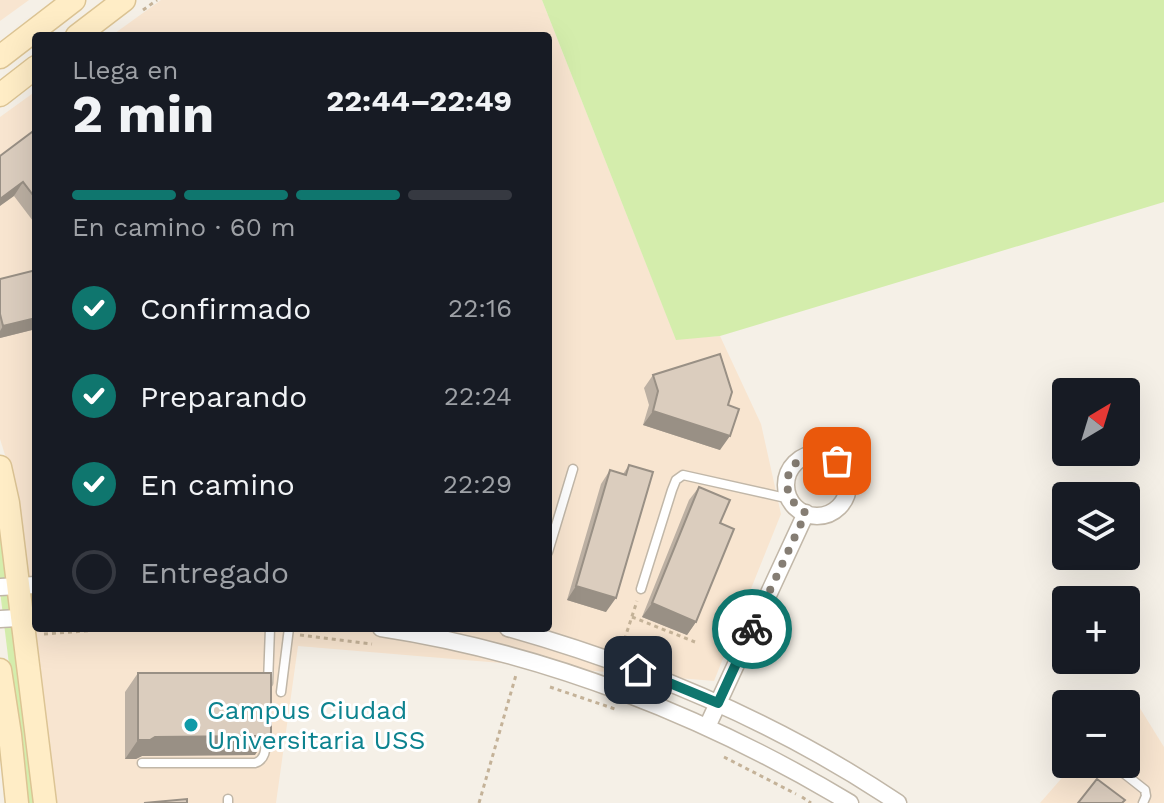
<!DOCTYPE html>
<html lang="es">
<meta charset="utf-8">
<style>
:root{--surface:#171b24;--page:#242831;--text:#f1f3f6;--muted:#9ea1a6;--line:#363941;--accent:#0f766e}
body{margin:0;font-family:"Work Sans",sans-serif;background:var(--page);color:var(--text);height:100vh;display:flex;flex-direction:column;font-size:30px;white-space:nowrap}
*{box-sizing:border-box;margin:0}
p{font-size:26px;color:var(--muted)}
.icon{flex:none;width:44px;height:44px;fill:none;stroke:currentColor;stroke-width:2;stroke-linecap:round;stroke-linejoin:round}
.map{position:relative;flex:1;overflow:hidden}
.details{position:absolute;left:32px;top:32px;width:520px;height:600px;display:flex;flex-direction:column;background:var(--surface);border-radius:8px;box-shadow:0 8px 32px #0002}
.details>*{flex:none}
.needle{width:52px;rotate:38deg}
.buttons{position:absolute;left:1052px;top:378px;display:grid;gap:16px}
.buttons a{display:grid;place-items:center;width:88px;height:88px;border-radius:8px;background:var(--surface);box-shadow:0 8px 32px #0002;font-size:40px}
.pin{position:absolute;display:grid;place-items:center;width:68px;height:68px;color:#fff;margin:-34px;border-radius:16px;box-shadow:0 4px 12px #0006}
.courier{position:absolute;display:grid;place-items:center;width:80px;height:80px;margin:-40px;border:6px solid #0f766e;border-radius:50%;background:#fff;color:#222;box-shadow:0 2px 10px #0007}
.headline em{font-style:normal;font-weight:700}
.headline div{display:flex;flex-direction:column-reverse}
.headline{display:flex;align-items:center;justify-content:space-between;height:136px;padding:0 40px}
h1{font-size:52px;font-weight:700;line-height:60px}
.bar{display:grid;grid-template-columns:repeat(4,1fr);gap:12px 8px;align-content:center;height:96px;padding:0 40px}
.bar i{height:10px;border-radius:6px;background:var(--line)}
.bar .current{background:var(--accent)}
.bar p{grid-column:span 4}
ol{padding:0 40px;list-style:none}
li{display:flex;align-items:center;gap:24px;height:88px}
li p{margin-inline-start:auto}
li .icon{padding:8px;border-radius:50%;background:var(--accent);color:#fff;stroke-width:4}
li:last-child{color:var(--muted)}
li i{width:44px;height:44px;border:4px solid var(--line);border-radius:50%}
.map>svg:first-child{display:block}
</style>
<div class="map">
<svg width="1164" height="803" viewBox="0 0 1164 803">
<rect width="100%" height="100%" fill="#f5f0e7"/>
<path fill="#f8e5d0" d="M0,0H29L0,21Z
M161,0H542L676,339L720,336L761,424L781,514L714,681L298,646L276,803H56L18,506L11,474L0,439V117L36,91V628H548V36H111Z
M1133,697L1164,747V803H1040L1074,764H1126V705Z"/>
<path fill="#d4edac" d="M542,0H1164V202L720,336L676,340Z
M0,523L36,803H26L0,591Z"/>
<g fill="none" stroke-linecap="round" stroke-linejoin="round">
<g stroke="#c1b7a8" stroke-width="11">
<path id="lane" d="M548,552L573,469
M641,589L672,490L676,480L683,475L790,499
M268,683L270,628
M281,692L289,628
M142,763H255C268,759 265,744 266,733
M1112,764L1145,790L1146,796L1143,803
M228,803V799"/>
</g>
<g stroke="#c1b7a8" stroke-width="19">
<path id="street" d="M786 485a31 31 0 1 1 62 0a31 31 0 1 1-62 0Z
M0,587L36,585
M0,619L36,617
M381,628C546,653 707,717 850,803
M508,628C646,667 779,723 898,803
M707,727L806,513"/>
</g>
<g stroke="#dcc494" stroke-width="25">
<path id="secondary" d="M77,36L124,0
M0,57L74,0
M0,95L36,67
M0,467L8,503L45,803
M0,670L10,735L17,803"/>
</g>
<path stroke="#c4b298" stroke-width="3" stroke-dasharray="4 4" stroke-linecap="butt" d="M143,10L157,0
M632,617L695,642
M197,628L257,630
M44,634L125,628
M300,635L372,644
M622,647L637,601
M550,687L615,709
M724,757L796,794
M802,797L811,803
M479,803L516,675"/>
<use href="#lane" stroke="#fff" stroke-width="8"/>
<use href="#street" stroke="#fff" stroke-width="16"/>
<use href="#secondary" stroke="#ffedc6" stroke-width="22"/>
</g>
<path fill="#bcb0a3" d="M36,129V225L14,196Z
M36,270V329L0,338V279Z
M653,375L728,405L720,450L643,425L649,405L644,388Z
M629,465L606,612L567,600L601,484L610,470L623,474Z
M699,487L720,523L696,622L687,635L642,617L689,500Z
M138,673L255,755L142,756L136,759H125V692Z"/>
<path fill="#999085" d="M23,182L14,196L0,206V199Z
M36,318V329L0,338V331L3,326Z
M653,411L730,436L720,450L643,425Z
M576,586L616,598L606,612L567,600Z
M652,603L696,622L687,635L642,617Z
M268,736L255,755L142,756L136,759H125L138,740L155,737Z"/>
<path fill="#dbcdbe" stroke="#999085" stroke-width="2" d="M36,129V199L23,182L0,199V156Z
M36,270V318L3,326L0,314V279Z
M720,354L732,392L728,405L739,409L730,436L653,411L658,391L653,375Z
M629,465L653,472L616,598L576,586L610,470L626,475Z
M699,487L730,500L720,523L734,529L696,622L652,603Z
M138,673H271V733L268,736L155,737L150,740H138Z
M1097,779L1125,800L1122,803H1078Z
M187,799V803H144Z"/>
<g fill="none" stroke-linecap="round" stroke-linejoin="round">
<path stroke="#857d73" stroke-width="8" stroke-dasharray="0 14.4" d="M752,629L806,513C766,489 796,437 837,461"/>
<path stroke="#0f766e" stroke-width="10" d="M638,670L718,703L752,629"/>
</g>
<circle fill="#0f9aa8" stroke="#fff" stroke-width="3" cx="191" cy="725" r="8"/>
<g text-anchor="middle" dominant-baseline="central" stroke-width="6" stroke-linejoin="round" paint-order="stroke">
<g font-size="26" fill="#0d838f" stroke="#fff" text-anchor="start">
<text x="207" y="710">Campus Ciudad<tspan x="207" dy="30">Universitaria USS</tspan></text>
</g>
</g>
</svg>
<div class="buttons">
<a><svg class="needle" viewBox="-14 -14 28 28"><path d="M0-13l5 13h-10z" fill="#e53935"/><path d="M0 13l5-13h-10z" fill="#9ea1a6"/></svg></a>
<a><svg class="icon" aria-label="layers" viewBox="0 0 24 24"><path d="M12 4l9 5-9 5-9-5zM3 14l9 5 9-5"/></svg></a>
<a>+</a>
<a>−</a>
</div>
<div class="pin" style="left:837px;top:461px;background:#ea580c"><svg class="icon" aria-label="bag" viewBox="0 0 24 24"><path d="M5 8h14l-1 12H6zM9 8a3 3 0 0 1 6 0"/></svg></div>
<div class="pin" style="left:638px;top:670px;background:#1f2937"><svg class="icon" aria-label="home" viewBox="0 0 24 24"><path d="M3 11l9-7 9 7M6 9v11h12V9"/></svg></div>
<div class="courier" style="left:752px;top:629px"><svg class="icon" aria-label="bike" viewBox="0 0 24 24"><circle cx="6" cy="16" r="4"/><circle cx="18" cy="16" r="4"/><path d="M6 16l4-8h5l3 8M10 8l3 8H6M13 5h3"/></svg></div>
<section class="details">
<div class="headline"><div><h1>2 min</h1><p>Llega en</p></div><em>22:44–22:49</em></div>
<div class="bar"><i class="current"></i><i class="current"></i><i class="current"></i><i></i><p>En camino · 60 m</p></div>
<ol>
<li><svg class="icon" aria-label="check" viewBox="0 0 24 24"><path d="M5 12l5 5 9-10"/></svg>Confirmado<p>22:16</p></li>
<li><svg class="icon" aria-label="check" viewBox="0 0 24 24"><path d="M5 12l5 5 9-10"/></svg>Preparando<p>22:24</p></li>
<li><svg class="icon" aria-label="check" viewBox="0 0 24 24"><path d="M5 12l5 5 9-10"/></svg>En camino<p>22:29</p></li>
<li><i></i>Entregado</li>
</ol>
</section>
</div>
